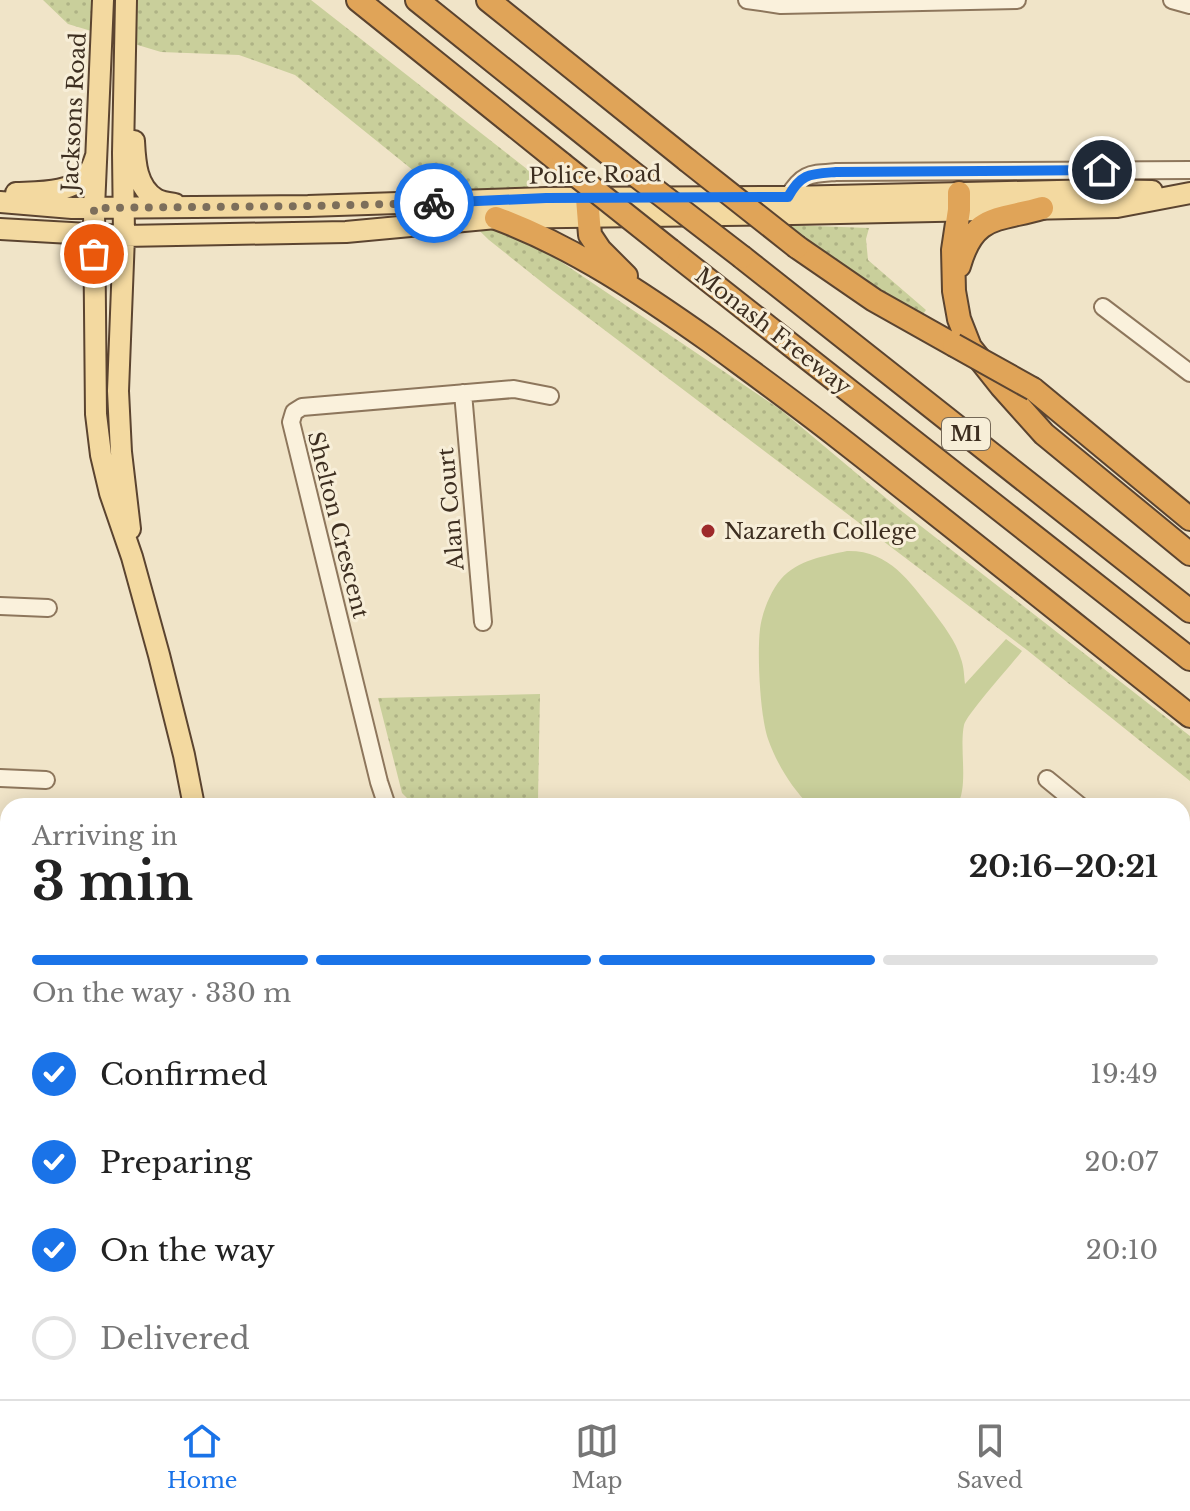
<!DOCTYPE html>
<meta charset="utf-8">
<style>
:root{--surface:#fff;--page:#f2f2f2;--text:#222;--muted:#767676;--line:#e0e0e0;--accent:#1a73e8}
body{margin:0;font-family:"Libre Baskerville",serif;background:var(--page);color:var(--text);height:100vh;display:flex;flex-direction:column;font-size:30px;white-space:nowrap}
*{box-sizing:border-box;margin:0}
p{font-size:26px;color:var(--muted)}
.icon{flex:none;width:44px;height:44px;fill:none;stroke:currentColor;stroke-width:2;stroke-linecap:round;stroke-linejoin:round}
.map{position:relative;flex:1;overflow:hidden}
.details{position:absolute;left:0px;top:798px;width:1190px;height:602px;display:flex;flex-direction:column;background:var(--surface);border-radius:24px 24px 0 0;box-shadow:0 4px 20px #0003}
.details>*{flex:none}
.pin{position:absolute;display:grid;place-items:center;width:68px;height:68px;color:#fff;margin:-34px;border:4px solid #fff;border-radius:50%;box-shadow:0 2px 8px #0007}
.courier{position:absolute;display:grid;place-items:center;width:80px;height:80px;margin:-40px;border:6px solid #1a73e8;border-radius:50%;background:#fff;color:#222;box-shadow:0 2px 10px #0007}
.head em{font-style:normal;font-weight:800}
.head div{display:flex;flex-direction:column-reverse}
.head{display:flex;align-items:center;justify-content:space-between;height:136px;padding:0 32px}
h1{font-size:52px;font-weight:800;line-height:60px}
.bar{display:grid;grid-template-columns:repeat(4,1fr);gap:12px 8px;align-content:center;height:96px;padding:0 32px}
.bar i{height:10px;border-radius:6px;background:var(--line)}
.bar .active{background:var(--accent)}
.bar p{grid-column:span 4}
ol{padding:0 32px;list-style:none}
li{display:flex;align-items:center;gap:24px;height:88px}
li p{margin-inline-start:auto}
li .icon{padding:8px;border-radius:50%;background:var(--accent);color:#fff;stroke-width:4}
li:last-child{color:var(--muted)}
li i{width:44px;height:44px;border:4px solid var(--line);border-radius:50%}
.tabs{display:flex;justify-content:space-around;align-items:center;height:112px;border-top:2px solid var(--line);background:var(--surface);font-size:22px;color:var(--muted)}
.tabs a{display:grid;justify-items:center;gap:4px}
.tabs .active{color:var(--accent)}
.map>svg:first-child{display:block}
</style>
<div class="map">
<svg width="1190" height="1399" viewBox="0 0 1190 1399">
<defs>
<pattern id="green-dots" width="8" height="8" patternUnits="userSpaceOnUse" patternTransform="scale(2)"><rect width="8" height="8" fill="#c9cf9b"/><path d="M2 2h.1M6 6h.1" fill="none" stroke="#aeb285" stroke-width="1.8" stroke-linecap="round"/></pattern>
</defs>
<rect width="100%" height="100%" fill="#f0e4c8"/>
<path fill="url(#green-dots)" d="M43,0H311L532,173L557,259L781,410L899,509L1190,736V781L1027,650L553,291L489,240L435,188L295,75L239,55L161,52L68,24Z
M786,225L869,228L866,239L868,260L926,310L920,318L824,256Z
M540,694L538,799L412,803L402,793L378,698Z"/>
<path fill="#c9cf9b" d="M847,551C889,550 909,581 932,610C943,625 956,641 961,659C964,667 964,676 965,684L1006,639L1022,651C1012,664 966,715 964,725C959,749 969,785 957,806H810C791,787 777,764 768,739C760,716 757,654 760,629C762,613 770,592 781,579C798,560 824,556 847,551Z
M0,1310H8V1392H77L76,1399H0Z"/>
<g fill="none" stroke-linecap="round" stroke-linejoin="round">
<g stroke="#8d765c" stroke-width="20">
<path id="minor" d="M747,0L781,5L1017,0
M1172,0L1190,5
M788,197C802,173 810,174 836,172L1190,170
M1103,307L1190,373
M463,393L483,622
M0,606L48,608
M0,778L46,780
M1047,779L1080,806
M387,806L379,782L291,422L294,412L302,407L514,389L550,396
M0,956H8
M1182,988H1190
M565,1392L566,1399
M730,1392V1399
M909,1392L914,1399
M1116,1392L1119,1399"/>
</g>
<g stroke="#5b4430" stroke-width="24">
<path id="major" d="M103,0L94,208L96,414L101,455L110,493L132,557L159,655L184,755L194,806
M126,0L123,153L124,236L118,391L121,452L130,529
M134,141C135,161 136,187 156,199C161,202 169,203 175,204
M16,193C39,192 72,194 88,173C92,169 94,161 96,156
M0,202L72,208L308,206L546,198L788,197L1100,190L1152,191
M0,229L124,236L346,232L496,218L793,214L1117,207L1190,193
M203,1399V1392"/>
</g>
<g stroke="#5b4430" stroke-width="26">
<path id="highway" d="M358,0L562,164
M417,0L629,170
M488,0L687,160
M959,193V210L953,250L954,291L959,319L970,347L1001,386L1044,434L1190,554
M587,198L590,235L600,250L626,276
M496,218C574,247 643,294 711,342C753,373 796,404 838,437C956,529 1073,623 1190,716
M797,247L874,300L954,345
M670,250L1190,659
M742,257L1190,611
M959,266C974,213 998,221 1042,208
M1033,389L1190,519"/>
</g>
<use href="#minor" stroke="#faf1dc" stroke-width="16"/>
<use href="#major" stroke="#f3d9a0" stroke-width="20"/>
<use href="#highway" stroke="#e0a458" stroke-width="22"/>
<g stroke="#5b4430" stroke-width="26" stroke-linecap="butt">
<path id="highway-bridge" d="M687,160L797,247
M562,164L670,250
M629,170L742,257
M954,345L1033,389"/>
</g>
<use href="#highway-bridge" stroke="#e0a458" stroke-width="22"/>
</g>
<g fill="none" stroke-linecap="round" stroke-linejoin="round">
<path stroke="#7c6e5b" stroke-width="8" stroke-dasharray="0 14.4" d="M94,254V208L308,206L434,203"/>
<path stroke="#1a73e8" stroke-width="10" d="M434,203L546,198L788,197C801,173 810,174 836,172L1102,170"/>
</g>
<circle fill="#9e2a2b" stroke="#f7eed8" stroke-width="3" cx="708" cy="531" r="8"/>
<g text-anchor="middle" dominant-baseline="central" stroke-width="6" stroke-linejoin="round" paint-order="stroke">
<rect fill="#f7eed8" stroke="#756857" stroke-width="2" x="942" y="418" width="48" height="32" rx="6"/>
<g font-size="20" font-weight="bold" fill="#3d2e20">
<text x="966" y="434">M1</text>
</g>
<g font-size="22" fill="#3d2e20" stroke="#f7eed8">
<text transform="translate(74 112) rotate(-87)">Jacksons Road</text>
<text transform="translate(595 175) rotate(-1)">Police Road</text>
<text transform="translate(773 331) rotate(38)">Monash Freeway</text>
<text transform="translate(451 509) rotate(-95)">Alan Court</text>
<text transform="translate(338 525) rotate(76)">Shelton Crescent</text>
</g>
<g font-size="22" fill="#3d2e20" stroke="#f7eed8" text-anchor="start">
<text x="724" y="531">Nazareth College</text>
</g>
</g>
</svg>
<div class="pin" style="left:94px;top:254px;background:#ea580c"><svg class="icon" aria-label="bag" viewBox="0 0 24 24"><path d="M5 8h14l-1 12H6zM9 8a3 3 0 0 1 6 0"/></svg></div>
<div class="pin" style="left:1102px;top:170px;background:#1f2937"><svg class="icon" aria-label="home" viewBox="0 0 24 24"><path d="M3 11l9-7 9 7M6 9v11h12V9"/></svg></div>
<div class="courier" style="left:434px;top:203px"><svg class="icon" aria-label="bike" viewBox="0 0 24 24"><circle cx="6" cy="16" r="4"/><circle cx="18" cy="16" r="4"/><path d="M6 16l4-8h5l3 8M10 8l3 8H6M13 5h3"/></svg></div>
<section class="details">
<div class="head"><div><h1>3 min</h1><p>Arriving in</p></div><em>20:16–20:21</em></div>
<div class="bar"><i class="active"></i><i class="active"></i><i class="active"></i><i></i><p>On the way · 330 m</p></div>
<ol>
<li><svg class="icon" aria-label="check" viewBox="0 0 24 24"><path d="M5 12l5 5 9-10"/></svg>Confirmed<p>19:49</p></li>
<li><svg class="icon" aria-label="check" viewBox="0 0 24 24"><path d="M5 12l5 5 9-10"/></svg>Preparing<p>20:07</p></li>
<li><svg class="icon" aria-label="check" viewBox="0 0 24 24"><path d="M5 12l5 5 9-10"/></svg>On the way<p>20:10</p></li>
<li><i></i>Delivered</li>
</ol>
</section>
</div>
<nav class="tabs">
<a class="active"><svg class="icon" aria-label="home" viewBox="0 0 24 24"><path d="M3 11l9-7 9 7M6 9v11h12V9"/></svg>Home</a>
<a><svg class="icon" aria-label="map" viewBox="0 0 24 24"><path d="M3 6l6-2 6 2 6-2v14l-6 2-6-2-6 2zM9 4v14M15 6v14"/></svg>Map</a>
<a><svg class="icon" aria-label="saved" viewBox="0 0 24 24"><path d="M7 4h10v16l-5-4-5 4z"/></svg>Saved</a>
</nav>
